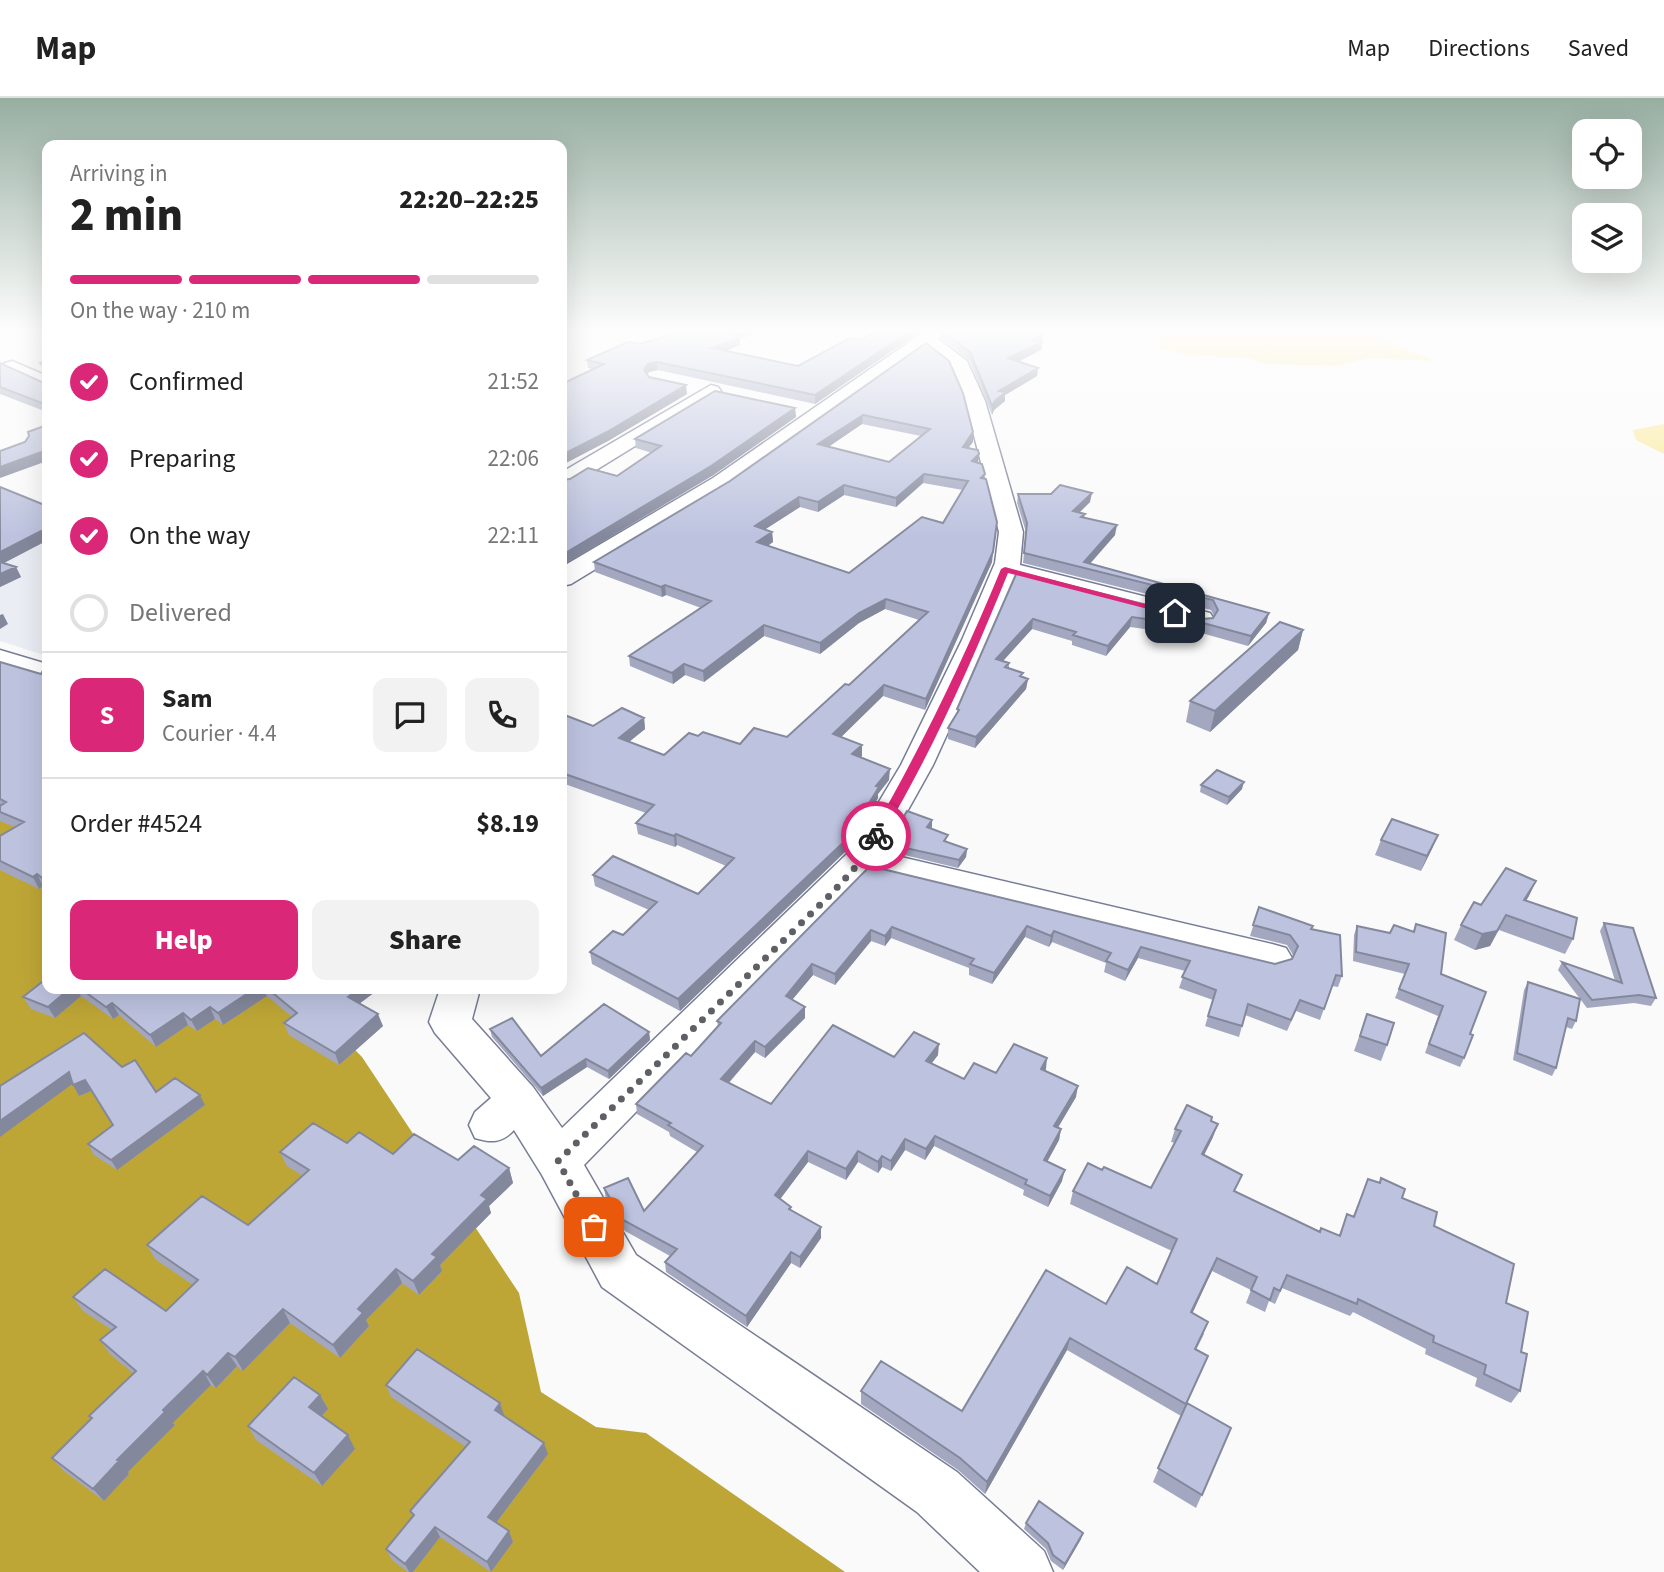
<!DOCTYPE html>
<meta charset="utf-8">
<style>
:root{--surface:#fff;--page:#f2f2f2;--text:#222;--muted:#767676;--line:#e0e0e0;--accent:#db2777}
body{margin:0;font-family:"Source Sans 3",sans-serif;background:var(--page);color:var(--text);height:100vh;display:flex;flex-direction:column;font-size:26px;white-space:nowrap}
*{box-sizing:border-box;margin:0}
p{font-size:23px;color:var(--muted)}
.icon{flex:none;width:38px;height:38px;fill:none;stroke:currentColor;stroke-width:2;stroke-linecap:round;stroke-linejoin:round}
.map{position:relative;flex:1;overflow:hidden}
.details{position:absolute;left:42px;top:42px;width:525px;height:854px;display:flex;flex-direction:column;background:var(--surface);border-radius:14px;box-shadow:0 7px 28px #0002}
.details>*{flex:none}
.buttons{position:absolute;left:1572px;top:21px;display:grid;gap:14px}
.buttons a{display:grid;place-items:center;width:70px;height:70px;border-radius:14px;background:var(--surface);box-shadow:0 7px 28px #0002;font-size:35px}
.pin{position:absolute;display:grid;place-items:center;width:60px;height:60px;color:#fff;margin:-30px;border-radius:14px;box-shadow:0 4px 10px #0006}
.courier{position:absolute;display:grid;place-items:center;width:70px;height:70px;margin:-35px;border:5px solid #db2777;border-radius:50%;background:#fff;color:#222;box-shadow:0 2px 9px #0007}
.head em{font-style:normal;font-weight:800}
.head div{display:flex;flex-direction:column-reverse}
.head{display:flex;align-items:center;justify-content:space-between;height:119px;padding:0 28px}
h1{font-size:46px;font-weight:800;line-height:52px}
.bar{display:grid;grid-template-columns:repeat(4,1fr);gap:10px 7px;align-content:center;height:84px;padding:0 28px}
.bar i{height:9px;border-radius:5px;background:var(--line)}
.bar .on{background:var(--accent)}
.bar p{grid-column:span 4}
.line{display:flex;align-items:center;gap:18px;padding:0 28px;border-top:2px solid var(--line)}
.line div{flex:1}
.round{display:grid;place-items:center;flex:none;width:74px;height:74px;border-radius:14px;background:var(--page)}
ol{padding:0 28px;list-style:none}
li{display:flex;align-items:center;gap:21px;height:77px}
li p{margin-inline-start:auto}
li .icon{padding:7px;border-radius:50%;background:var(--accent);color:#fff;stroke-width:4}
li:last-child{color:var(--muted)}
li i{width:38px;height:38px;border:4px solid var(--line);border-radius:50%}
.button{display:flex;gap:14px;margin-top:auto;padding:14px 28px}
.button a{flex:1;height:80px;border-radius:14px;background:var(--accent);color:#fff;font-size:28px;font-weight:800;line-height:80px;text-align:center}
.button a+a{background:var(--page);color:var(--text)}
header{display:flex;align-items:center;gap:42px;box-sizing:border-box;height:98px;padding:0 35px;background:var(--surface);border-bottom:2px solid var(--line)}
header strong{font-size:33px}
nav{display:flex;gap:38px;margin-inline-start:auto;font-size:24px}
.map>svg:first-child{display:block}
</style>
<header>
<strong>Map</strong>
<nav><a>Map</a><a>Directions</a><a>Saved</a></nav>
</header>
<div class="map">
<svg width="1664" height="1474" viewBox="0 0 1664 1474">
<rect width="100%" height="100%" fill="#fafafa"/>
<path fill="#ebedf4" d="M47,430V558L0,543V452Z"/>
<path fill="#fce896" d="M1162,233H1388L1384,236V242L1435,263L1368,260L1336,268L1267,266L1247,260L1186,257L1163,251L1153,244L1150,238Z
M1664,326V356L1636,342L1633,332Z"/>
<path fill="#bea636" d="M0,590L47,606V891H295L362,959L519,1195L541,1294L596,1329L646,1335L845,1474H0Z"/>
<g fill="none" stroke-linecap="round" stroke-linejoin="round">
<g stroke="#787d97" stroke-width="3">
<path id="minor" d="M925,233H946L938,241L967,263L985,303L1023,434L1020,467L1210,515L1214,521L1210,527L1200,529L1014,481L990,542L933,667L884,755L1272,846L1286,850L1292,860L1286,870L1272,874L869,776L584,1067L636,1157L957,1374L1044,1453L1053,1474H980L917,1414L602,1189L542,1077L514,1032C502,1045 491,1045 475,1040L469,1027L475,1014L491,1000L435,935L429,924L440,891H480L472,921L533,989L562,1030L849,754L901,667L962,542L995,465L999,434L965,303L951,270L926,250L729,390L571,486L562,488V469L713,380Z
M12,263L47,278V291L5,273L2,269L5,265Z
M711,287L718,289L721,293L718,297L570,388L562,390V374Z
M0,552L47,566V584L0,570Z"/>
</g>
<use href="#minor" fill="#fff" fill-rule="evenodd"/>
</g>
<path fill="#a3a8c0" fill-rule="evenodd" d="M683,233H753V236L740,241V247L726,253L798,268L860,242L876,233H921L815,306L658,272L649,274L647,277L649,279L687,296L608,343L562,367V286L592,271L588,270L587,262Z
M942,233L1043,236L1041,252L1018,263L1038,270L1037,278L1005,297V303L994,312L992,317L969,262L942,241Z
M926,245L973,344L968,350L978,365L984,380L992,464L925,612L883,598L841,639L862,647V658L860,659L889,682L878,696V700L847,752L680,913L592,866L590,854L623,837L649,812L595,788L593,777L698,796L726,768L677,747L675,749L638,736L636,725L646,715L562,685V616L593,628L644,620L645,631L629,644L664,657L698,638L740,646L787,639L849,587L919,522L885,511L859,525L820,556L764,538L704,584L685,577L673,586L630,568L629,558L701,510L666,497L662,499L595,474L594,464L730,383ZM862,326L921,338L889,364L828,349ZM923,385L963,392L943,425L849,475L768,448L773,444L772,434L765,431L800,409L818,414L844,397L896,409Z
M47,263V314L0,296V265L44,285L46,275L44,274L40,265Z
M795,310L796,319L712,378H617L652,355L636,350L635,341Z
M0,389L47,408V443H46L4,465L16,469L21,479L0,489Z
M1018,396L1090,404L1079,414L1085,416L1084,420L1115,437L1090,466L1269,515L1266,525L1248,548L1169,526L1167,534L1130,529L1106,558L1072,547V543L1032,531L1002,563L1009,565V570L1023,579L1028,581L1026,591L975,650L948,641V630L957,616V611L1017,474L1202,521L1213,520L1214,518L1211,512L1023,465L1026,434L1017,405Z
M1303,532L1298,552L1210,634L1186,624L1190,603Z
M0,564L41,576L47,567V791L43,788L39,791L0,772V738L15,729L0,723Z
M1201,687L1242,691L1227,707L1200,694Z
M932,722L931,731L948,744L967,751L966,759L958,770L888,753V746Z
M1438,737L1421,773L1375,757L1381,742Z
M870,768L1275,866L1292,861L1293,857L1287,847L1250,838L1259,809L1311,831L1342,878L1338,889L1332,888L1320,922L1296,913L1287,933L1245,917L1239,939L1205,928L1213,902L1179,890L1185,873L1138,860L1125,883L1104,874L1106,865L1052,844L1049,849L1025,839L992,886L969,877V870L891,840L885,848L871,843L835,887L813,877L792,902L805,909V920L765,960L755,954L729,985L771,1006L894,959L938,957L931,966L964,981L996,975L1046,971L1045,972L1076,999L1058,1030L1061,1031L1059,1042L1047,1064L1062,1083L1048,1109L1023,1097L1024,1092L934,1048L925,1062L905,1052L891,1073L882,1069L878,1075L858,1064L846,1082L808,1064L780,1101L791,1109V1112L821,1140L800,1170L791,1165L747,1229L666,1174L665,1164L670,1158L625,1133L606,1101L604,1090L644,1113L697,1054L670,1038L669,1034L637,1016L636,1006L691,958L718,928L717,923Z
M1536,783L1526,803L1573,841L1565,856L1499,832L1490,848L1475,852L1454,842L1461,827L1481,807Z
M1604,825L1656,900L1651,908L1634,905L1587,910L1558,872L1562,864L1615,883L1600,833Z
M1416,826L1470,936L1464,960L1460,969L1425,955L1438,918L1395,900L1405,876L1353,863L1354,837L1357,828L1390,835L1413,833Z
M1528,884L1576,923L1572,931L1566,929L1556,970L1552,978L1513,962L1524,892Z
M47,891H379L359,906L383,928L339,967L289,937L284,925L292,919L267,898L223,927L215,921L197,933L188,927L156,949L119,917L113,921L81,898L55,920L31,911L23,899Z
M1367,916L1387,947L1381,963L1354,953Z
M490,931L541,958L649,934L650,942L609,981L587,969L543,998L492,939Z
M122,969L156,994L205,1007L117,1072L94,1057L88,1046L113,1027L91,993L79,998L73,986L0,988Z
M1211,1023L1213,1039L1204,1057L1236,1094L1320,1134L1339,1137L1347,1116L1353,1118L1368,1081L1402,1100L1434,1128L1506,1205L1521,1254L1520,1293L1511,1305L1475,1288L1477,1280L1425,1256L1426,1251L1353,1214L1350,1218L1282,1190L1275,1206L1269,1203L1265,1214L1246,1205L1251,1192L1212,1173L1192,1215L1204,1236L1196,1252L1203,1270L1187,1305L1231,1330L1196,1410L1153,1384L1181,1318L1067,1252L985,1396L958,1372L861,1306V1293L962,1313L1106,1206L1157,1186L1172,1153L1070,1106L1073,1093L1151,1090L1175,1045L1171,1044L1175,1031Z
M347,1045L393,1056L458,1062L509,1070L513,1085L489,1108L491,1115L440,1167L442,1173L419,1197L402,1185L366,1222L369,1228L340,1260L290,1225L243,1273L237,1268L216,1290L211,1287L173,1325L175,1327L128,1374L129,1376L104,1403L64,1373L52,1360L91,1321L89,1318L134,1276L110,1256L100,1242L112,1232L83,1213L73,1199L166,1213L193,1187L155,1161L147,1147L248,1127L303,1078L287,1068L280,1054Z
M386,1287L500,1305L503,1317L548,1356L496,1425L509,1433L513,1444L491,1474L440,1439L413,1474H408L392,1462L386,1451L413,1419L410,1413L466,1349L391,1299Z
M320,1297L328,1311L322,1318L355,1351L322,1388L256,1342L248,1328Z
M1026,1425L1081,1441L1063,1472L1051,1463L1046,1451L1024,1431Z"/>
<path fill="#84889c" d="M739,233H753V236L740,241V247L712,258V250L730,236Z
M910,233H921L815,306V297Z
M1043,236L1041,252L1008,269V260L1033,242Z
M657,264L658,272L649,274L644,281V272L648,266Z
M1038,270L1037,278L1005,297V303L994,312L992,317V308L999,293Z
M686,287L687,296L608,343L562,367V357Z
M795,310L796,319L712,378L562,468V457Z
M863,317L862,326L818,356V346Z
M973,334V344L962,358L963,349Z
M47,352V363L0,380V369Z
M979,356L978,365L972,363Z
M924,376L923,385L896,409V400Z
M844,387V397L818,414V404Z
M1092,395L1090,404L1072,422L1073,413Z
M799,399L800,409L755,438V428Z
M997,424L992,464L925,612L926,601Z
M1117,427L1115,437L1085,471L1084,464Z
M41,433L46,443L0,467V454Z
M772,434L773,444L758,454L757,444Z
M16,469L21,479L0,489V476Z
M665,487L666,497L662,499L661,489Z
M886,501L885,511L859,525L820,556V545L859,515Z
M1269,515L1266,525L1248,548L1251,538Z
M3,516L8,526L0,531V517Z
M1132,519L1130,529L1106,558L1108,548Z
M1033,521L1032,531L995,572L996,561Z
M764,527V538L704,584L703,573Z
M1303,532L1298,552L1210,634L1215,613Z
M684,566L685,577L673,586L672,575Z
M1028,581L1026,591L975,650L976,639Z
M884,587L883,598L833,647V636Z
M644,620L645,631L620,651L619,640Z
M862,647V658L852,667V656Z
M890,671L889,682L878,696V700L847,752L680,913L678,901Z
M1244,684L1242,691L1227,707L1229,699Z
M932,722V729L926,736L927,729Z
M676,736L677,747L675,749L674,738Z
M1438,737L1432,751L1421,773L1427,758Z
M967,751L966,759L958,770L959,762Z
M37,776L43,788L39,791L33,779Z
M1536,783L1529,798L1517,817L1524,802Z
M1506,817L1490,848L1475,852L1482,836Z
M1027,828L1025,839L992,886L994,875Z
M892,829L891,840L885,848V838Z
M871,832V843L835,887V876Z
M1054,833L1052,844L1049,849L1051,838Z
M1141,849L1138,860L1125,883L1128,872Z
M812,866L813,877L786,909V898Z
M69,891H77L81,898L55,920L48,909Z
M254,891H264L267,898L223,927L218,915Z
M359,891H379L352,911L348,899Z
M112,905L119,917L113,921L106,909Z
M210,909L215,921L197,933L191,922Z
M805,909V920L765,960V949Z
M183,915L188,927L156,949L150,937Z
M378,916L383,928L339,967L335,955Z
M649,934L650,942L609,981L608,973Z
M755,943V954L722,992L721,981Z
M939,946L938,957L925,974L926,963Z
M1047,960L1046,971L1039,982L1041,971Z
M586,961L587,969L543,998L541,990Z
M69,974L75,984L0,1039V1023Z
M85,982L91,993L79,998L73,987Z
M1078,988L1076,999L1052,1039L1054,1028Z
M200,997L205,1007L117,1072L111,1062Z
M1218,1026L1213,1039L1198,1069L1202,1056Z
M1061,1031L1059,1042L1042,1073L1044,1062Z
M935,1038L934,1048L925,1062L926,1051Z
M905,1041V1052L891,1073V1063Z
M808,1053V1064L775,1108V1097Z
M858,1053V1064L846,1082V1071Z
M882,1058V1069L878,1075V1064Z
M509,1070L513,1085L489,1108L491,1115L440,1167L442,1173L419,1197L413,1183L432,1156L481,1097Z
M1065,1072L1062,1083L1048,1109L1050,1098Z
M821,1129V1140L800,1170V1159Z
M791,1154V1165L747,1229L746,1218Z
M1217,1160L1212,1173L1187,1227L1191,1214Z
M396,1171L402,1185L366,1222L369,1228L340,1260L333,1247L358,1211Z
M283,1211L290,1225L243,1273L235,1259Z
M1070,1240L1067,1252L985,1396L987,1384Z
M228,1255L237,1268L216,1290L207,1277Z
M203,1273L211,1287L173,1325L175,1327L128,1374L129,1376L104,1403L93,1391L117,1362L163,1312Z
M320,1297L328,1311L317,1323L309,1309Z
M500,1305L504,1317L499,1323L495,1312Z
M348,1337L355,1351L322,1388L314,1375Z
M544,1345L548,1356L492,1430L488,1419Z
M435,1429L440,1439L413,1474H409L405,1466Z
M509,1433L513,1444L491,1474L487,1464Z
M1083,1435L1081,1441L1063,1472L1065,1466Z"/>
<path fill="#bdc3df" stroke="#84889c" stroke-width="2" fill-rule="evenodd" d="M683,233H739L730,236L740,239L712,250L798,268L850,240L860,242L876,233H910L815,297L657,264L648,266L644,272L649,279L686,287L607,334L562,357V286L604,266L587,262L628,244L640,246Z
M943,233H1026L1043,236L1033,242L1042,244L1008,260L1038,270L999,293L1006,294L995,303L992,308L970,254Z
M926,245L949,263L963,295L973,334L963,349L978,352L979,356L972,363L982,366L985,376L981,380L986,381L997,424L993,454L926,601L884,587L833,636L862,647L852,656L890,671L876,688L879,689L847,741L678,901L590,854L613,833L623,837L657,804L593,777L613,758L698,796L734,760L676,736L674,738L636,725L654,707L562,675V616L593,628L622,610L644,620L619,640L664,657L689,635L698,638L703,634L740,646L754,630L787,639L845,586L849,587L928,514L886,501L859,515L820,545L764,527L703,573L684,566L672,575L629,558L711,503L665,487L661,489L594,464L730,383ZM863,317L930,331L889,364L818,346ZM924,376L968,383L943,425L922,419L849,475L757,444L772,434L755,428L799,399L818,404L844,387L896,400Z
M47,263V307L0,289V265L44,285L46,270L40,265Z
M715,293L795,310L711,368L562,457V382L570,381L588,370L617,378L661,348L635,341Z
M47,327V352L0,369V353L25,344L29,338L28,334Z
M1060,387L1092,395L1073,413L1085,416L1081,419L1117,427L1084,464L1269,515L1251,538L1170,516L1169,524L1132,519L1108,548L1073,537L1076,534L1033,521L996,561L1009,565L1005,569L1023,575L1020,578L1028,581L976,639L948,630L959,612L957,611L1017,474L1202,521L1213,520L1218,512L1213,502L1024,455L1027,425L1018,396H1051Z
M0,389L47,408V434L41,433L0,454Z
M0,464L16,469L0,476Z
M1280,524L1303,532L1215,613L1190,603Z
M0,564L41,576L45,569L47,567V781L45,782L37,776L33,779L0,763V738L24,724L0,714V708L6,704L0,701Z
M1217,672L1244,684L1229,699L1201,687Z
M907,713L932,722L927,729L948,737L944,743L967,751L959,762L888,746Z
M1392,721L1438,737L1427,758L1381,742Z
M870,768L1275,866L1292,861L1298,848L1290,837L1253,827L1259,809L1313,828L1311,831L1340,837L1342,878L1336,877L1324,911L1300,902L1291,922L1248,906L1242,928L1208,918L1216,892L1182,879L1190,863L1141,849L1128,872L1106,863L1111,855L1054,833L1051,838L1027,828L994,875L970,866L974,861L892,829L885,838L871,832L835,876L812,866L786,898L805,909L765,949L755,943L721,981L771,1006L833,927L894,959L914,934L939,946L926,963L964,981L974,965L996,975L1014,946L1047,960L1041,971L1078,988L1054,1028L1061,1031L1044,1062L1065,1072L1050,1098L1025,1086L1027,1082L935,1038L926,1051L905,1041L891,1063L882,1058L878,1064L858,1053L846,1071L808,1053L775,1097L791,1109L789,1111L821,1129L800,1159L791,1154L746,1218L665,1164L677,1151L623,1122L604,1090L628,1080L644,1113L703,1048L668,1027L671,1025L636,1006L686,955L691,958L721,925L717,923Z
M1506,770L1536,783L1524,802L1577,820L1573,841L1506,817L1497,833L1482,836L1461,827L1474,804L1481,807Z
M1604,825L1633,830L1656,900L1639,897L1592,902L1562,864L1622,885Z
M1416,826L1446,835L1441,876L1486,894L1470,936L1473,937L1464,960L1429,946L1443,908L1399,891L1409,866L1356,854L1357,828L1390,835L1394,827L1414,834Z
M47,880V891H69L48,909L23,899Z
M1528,884L1580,901L1576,923L1568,920L1556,970L1517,955Z
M81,891H254L218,915L210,909L191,922L183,915L150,937L112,905L106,909Z
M268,891H359L348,899L378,916L335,955L284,925L297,915Z
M604,906L649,934L608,973L586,961L541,990L490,931L512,920L541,958Z
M1367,916L1394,925L1387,947L1360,938Z
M84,935L122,969L135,962L156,994L175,980L200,997L111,1062L88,1046L113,1027L85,982L73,987L69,974L0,1023V988Z
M1187,1007L1212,1019L1211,1023L1218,1026L1202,1056L1242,1077L1234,1093L1320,1134L1321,1130L1340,1138L1347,1116L1354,1119L1368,1081L1380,1085L1381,1080L1405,1091L1402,1100L1437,1114L1434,1128L1514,1166L1506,1205L1528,1214L1521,1254L1527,1256L1520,1293L1484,1276L1486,1267L1433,1244L1434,1238L1358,1201L1357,1206L1287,1177L1280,1193L1274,1190L1270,1202L1251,1192L1257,1179L1217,1160L1191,1214L1208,1224L1195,1251L1208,1258L1186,1306L1070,1240L987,1384L960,1360L861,1293L881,1263L962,1313L1046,1172L1106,1206L1127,1169L1157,1186L1177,1141L1073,1093L1088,1065L1102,1072L1104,1069L1151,1090L1181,1033L1175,1031Z
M313,1025L347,1045L359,1034L393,1056L414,1036L458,1062L474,1048L509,1070L481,1097L487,1101L432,1156L437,1159L413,1183L396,1171L358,1211L363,1215L333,1247L283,1211L235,1259L228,1255L207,1277L203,1273L163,1312L165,1314L117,1362L119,1363L93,1391L52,1360L92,1320L89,1318L136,1273L100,1242L116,1229L73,1199L105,1171L166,1213L198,1182L147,1147L202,1098L248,1127L309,1072L280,1054Z
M417,1251L500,1305L495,1312L544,1345L488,1419L509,1433L487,1464L435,1429L405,1466L386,1451L414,1417L410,1413L470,1344L386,1287Z
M294,1279L320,1297L309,1309L348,1337L314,1375L248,1328Z
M1187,1305L1231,1330L1202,1397L1158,1370Z
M1039,1403L1083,1435L1065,1466L1053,1457L1048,1445L1026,1425Z"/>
<linearGradient id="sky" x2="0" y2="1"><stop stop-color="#97aea1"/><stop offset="0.53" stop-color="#fdfdfd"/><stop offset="1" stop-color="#fdfdfd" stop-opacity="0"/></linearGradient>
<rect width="1664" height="439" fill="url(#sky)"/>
<path fill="#db2777" d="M1005,469L1179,515L1175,518L1008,475C971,566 931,657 880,741H872L870,738C920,652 963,563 1001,471Z"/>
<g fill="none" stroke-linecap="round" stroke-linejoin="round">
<path stroke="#5f6066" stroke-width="7" stroke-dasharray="0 12.6" d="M594,1129L558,1063L832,795L862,762L876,738"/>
</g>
</svg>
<div class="buttons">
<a><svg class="icon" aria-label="locate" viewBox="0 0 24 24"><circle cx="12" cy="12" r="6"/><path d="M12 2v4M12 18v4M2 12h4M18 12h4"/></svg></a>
<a><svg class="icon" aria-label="layers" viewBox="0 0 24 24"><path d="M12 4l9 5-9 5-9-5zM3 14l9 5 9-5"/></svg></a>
</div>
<div class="pin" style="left:594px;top:1129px;background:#ea580c"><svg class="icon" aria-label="bag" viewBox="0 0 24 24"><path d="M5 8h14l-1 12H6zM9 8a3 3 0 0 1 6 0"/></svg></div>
<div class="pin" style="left:1175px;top:515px;background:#1f2937"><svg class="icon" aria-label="home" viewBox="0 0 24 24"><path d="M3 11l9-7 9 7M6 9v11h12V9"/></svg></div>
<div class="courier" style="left:876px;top:738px"><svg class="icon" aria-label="bike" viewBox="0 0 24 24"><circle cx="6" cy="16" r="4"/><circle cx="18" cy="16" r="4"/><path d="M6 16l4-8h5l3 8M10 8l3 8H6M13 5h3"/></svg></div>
<section class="details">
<div class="head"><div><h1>2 min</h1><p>Arriving in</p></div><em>22:20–22:25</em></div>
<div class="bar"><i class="on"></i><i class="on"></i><i class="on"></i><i></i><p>On the way · 210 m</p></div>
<ol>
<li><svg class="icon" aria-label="check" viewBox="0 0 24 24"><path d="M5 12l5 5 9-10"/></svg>Confirmed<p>21:52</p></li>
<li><svg class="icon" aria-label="check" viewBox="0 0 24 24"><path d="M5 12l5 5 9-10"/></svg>Preparing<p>22:06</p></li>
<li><svg class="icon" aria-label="check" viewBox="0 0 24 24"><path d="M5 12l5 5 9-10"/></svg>On the way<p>22:11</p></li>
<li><i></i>Delivered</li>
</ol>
<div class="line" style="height:126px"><b class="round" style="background:var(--accent);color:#fff">S</b><div><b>Sam</b><p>Courier · 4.4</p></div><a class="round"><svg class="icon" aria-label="chat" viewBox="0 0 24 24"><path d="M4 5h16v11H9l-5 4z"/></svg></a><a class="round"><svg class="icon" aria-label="phone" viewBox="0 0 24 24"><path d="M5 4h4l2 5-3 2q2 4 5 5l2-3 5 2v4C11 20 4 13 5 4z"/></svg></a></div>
<div class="line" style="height:91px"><div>Order #4524</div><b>$8.19</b></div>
<div class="button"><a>Help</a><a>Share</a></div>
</section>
</div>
